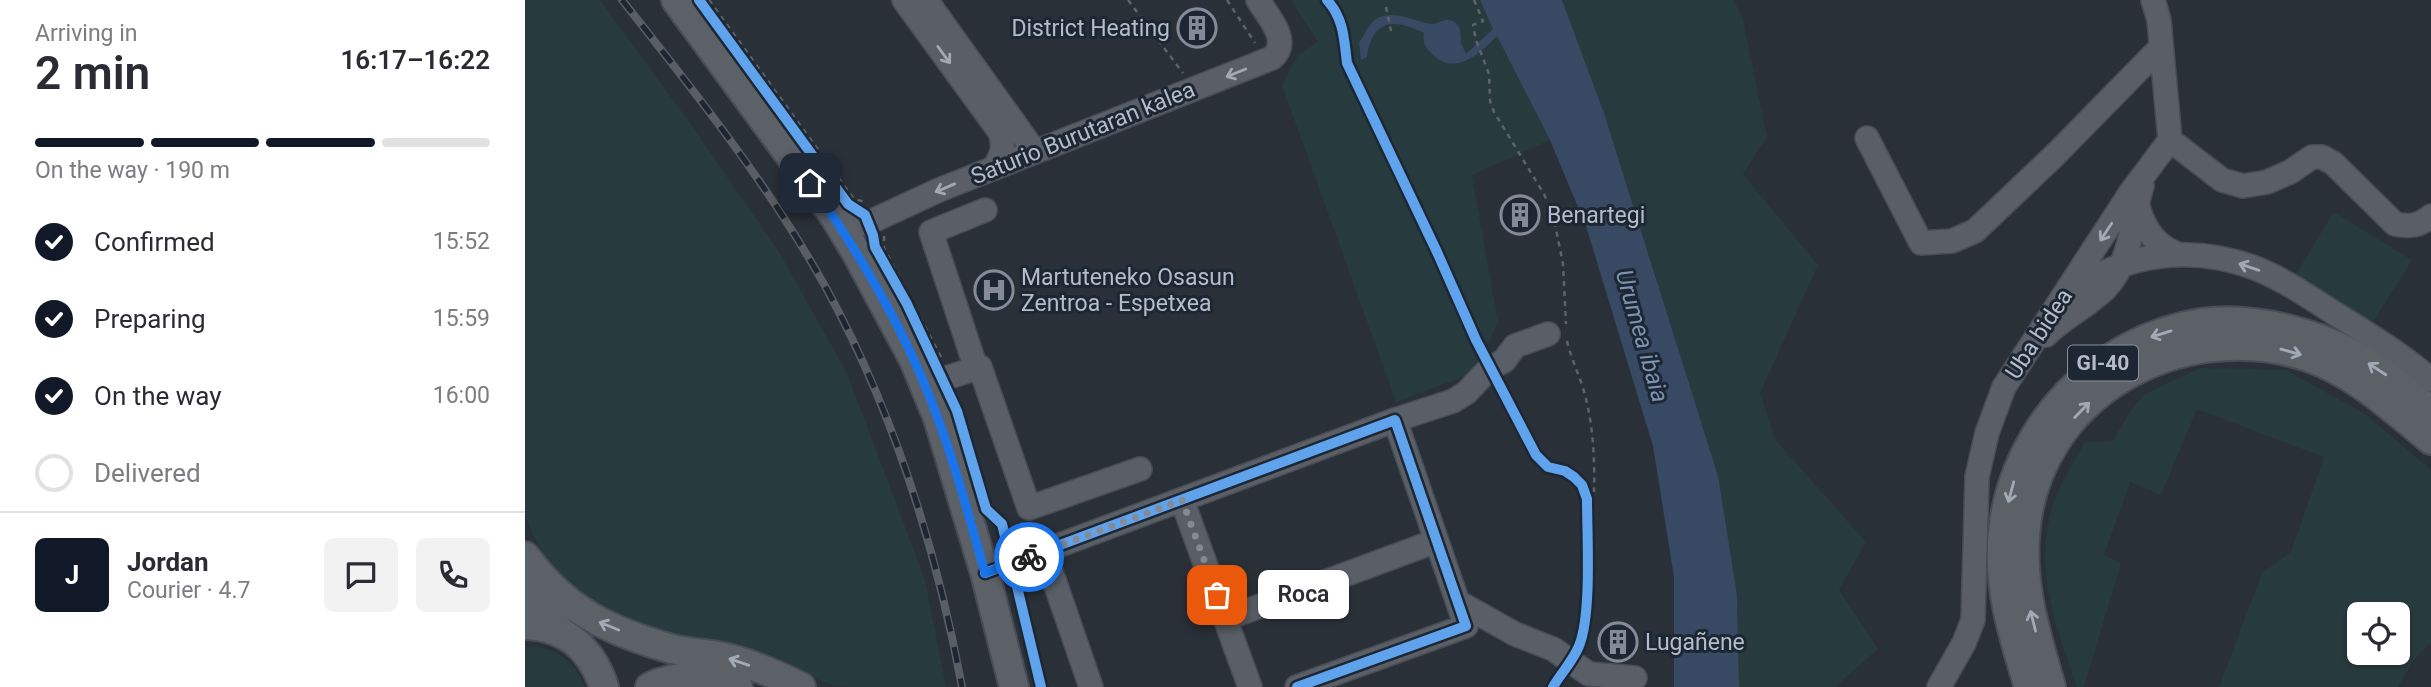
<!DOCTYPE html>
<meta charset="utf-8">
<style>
:root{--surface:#fff;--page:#f2f2f3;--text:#2b2b33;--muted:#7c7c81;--line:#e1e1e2;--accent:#111827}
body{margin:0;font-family:Roboto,sans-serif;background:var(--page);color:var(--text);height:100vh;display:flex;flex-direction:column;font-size:26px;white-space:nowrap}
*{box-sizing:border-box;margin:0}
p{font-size:23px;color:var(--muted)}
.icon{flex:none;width:38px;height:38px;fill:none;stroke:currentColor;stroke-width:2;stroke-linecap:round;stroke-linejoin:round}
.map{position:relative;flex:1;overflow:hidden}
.drawer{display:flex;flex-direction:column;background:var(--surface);width:525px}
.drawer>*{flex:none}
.tools{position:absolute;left:1822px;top:602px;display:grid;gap:14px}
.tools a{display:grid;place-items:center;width:63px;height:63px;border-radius:10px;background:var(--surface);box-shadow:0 2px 5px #0004;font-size:35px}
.pin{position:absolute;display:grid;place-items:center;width:60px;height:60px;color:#fff;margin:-30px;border-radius:14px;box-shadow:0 4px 10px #0006}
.courier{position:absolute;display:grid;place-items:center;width:70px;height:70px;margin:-35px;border:5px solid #1a73e8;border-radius:50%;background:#fff;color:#222;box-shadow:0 2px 9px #0007}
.bubble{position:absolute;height:49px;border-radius:10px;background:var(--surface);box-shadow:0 2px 5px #0004;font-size:23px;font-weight:600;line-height:49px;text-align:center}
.summary em{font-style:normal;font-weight:600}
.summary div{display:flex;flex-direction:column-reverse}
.summary{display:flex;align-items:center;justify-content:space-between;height:119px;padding:0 35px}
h1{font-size:46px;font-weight:600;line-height:52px}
.bar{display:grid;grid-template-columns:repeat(4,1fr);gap:10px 7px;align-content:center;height:84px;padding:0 35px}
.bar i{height:9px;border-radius:5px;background:var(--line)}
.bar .selected{background:var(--accent)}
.bar p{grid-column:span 4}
.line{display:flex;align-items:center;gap:18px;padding:0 35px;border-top:2px solid var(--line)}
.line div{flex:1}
.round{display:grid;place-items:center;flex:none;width:74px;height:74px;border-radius:10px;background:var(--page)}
ol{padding:0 35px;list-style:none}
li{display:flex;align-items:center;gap:21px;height:77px}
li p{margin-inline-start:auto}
li .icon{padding:7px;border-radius:50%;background:var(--accent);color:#fff;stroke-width:4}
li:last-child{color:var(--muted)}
li i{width:38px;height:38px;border:4px solid var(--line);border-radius:50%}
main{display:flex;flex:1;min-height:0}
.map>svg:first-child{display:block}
</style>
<main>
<section class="drawer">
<div class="summary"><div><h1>2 min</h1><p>Arriving in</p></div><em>16:17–16:22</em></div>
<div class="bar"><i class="selected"></i><i class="selected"></i><i class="selected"></i><i></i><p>On the way · 190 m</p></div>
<ol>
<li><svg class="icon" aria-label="check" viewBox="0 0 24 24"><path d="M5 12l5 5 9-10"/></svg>Confirmed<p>15:52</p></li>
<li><svg class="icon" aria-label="check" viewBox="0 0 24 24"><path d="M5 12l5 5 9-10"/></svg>Preparing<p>15:59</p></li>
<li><svg class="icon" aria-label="check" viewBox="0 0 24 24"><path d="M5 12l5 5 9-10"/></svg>On the way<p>16:00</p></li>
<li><i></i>Delivered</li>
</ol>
<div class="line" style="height:126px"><b class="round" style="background:var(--accent);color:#fff">J</b><div><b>Jordan</b><p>Courier · 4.7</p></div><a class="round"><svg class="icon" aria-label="chat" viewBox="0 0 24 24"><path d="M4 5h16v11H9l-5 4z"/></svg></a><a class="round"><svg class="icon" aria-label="phone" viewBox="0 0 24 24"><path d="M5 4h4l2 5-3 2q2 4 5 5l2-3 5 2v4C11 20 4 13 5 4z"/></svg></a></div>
</section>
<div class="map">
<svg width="1906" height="687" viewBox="0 0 1906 687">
<rect width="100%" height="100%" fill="#2a3038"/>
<path fill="#273a3e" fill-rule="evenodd" d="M0,0H75L165,123L254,252L322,373L400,580L421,687C395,687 368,687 341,687C332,687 319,687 310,686C276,675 247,652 212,644C197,640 180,641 165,637C88,622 25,592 0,514Z
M766,0H955L1025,140L947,175L973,323L948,373L871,402L757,85L773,55L793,42Z
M1037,0H1209L1218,20L1242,137L1218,174L1293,265L1235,393L1250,439L1341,542L1314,590L1353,649L1310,687H1214L1212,595L1131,277L1079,113Z
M1809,212L1887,260L1846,325L1769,277Z
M1675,368L1761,370L1842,415L1906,470V642L1888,661L1873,687H1694L1737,573L1766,552L1799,457L1672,409L1636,495L1605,482L1579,555L1596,563L1559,687H1552C1531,626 1506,564 1530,499C1537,479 1551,460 1560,442L1588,441L1605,411L1620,394ZM1834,614H1872V653H1834Z
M0,646C28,646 50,660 60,687H0Z"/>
<path fill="#384963" d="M955,0H1037L1079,113L1193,476L1212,595L1214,687H1149V577L1128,446L1061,226L1025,140L972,36C955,53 930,78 906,53C900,47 897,41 899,33C869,18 847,19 842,57L836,60L834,42C840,35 843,24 851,19C868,9 888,21 906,24C914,25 918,17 927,21C932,23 932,25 935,29L936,43L941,54L968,29Z"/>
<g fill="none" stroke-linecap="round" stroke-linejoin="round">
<g stroke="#484c53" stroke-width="26">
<path id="minor" d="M379,0L475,132C480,147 477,155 469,168
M401,0L510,152
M1342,138L1396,243L1427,241L1450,231L1529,156L1636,47
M1645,140L1697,180L1718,186L1742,182L1765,172L1787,157H1797L1808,163L1870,224C1885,227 1894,226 1906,216
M1613,207C1620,230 1630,245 1652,254
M310,217L325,225L343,223L414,190L747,58C767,41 743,17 733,0
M1547,294C1597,251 1670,245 1730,268C1758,279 1784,297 1809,313C1843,334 1876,354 1906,380
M1521,335C1539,317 1563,306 1581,288C1607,260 1607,219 1617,186
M451,368L406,232L460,210
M400,385L455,367L504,508L615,469
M870,420L928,401L941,393L965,368L979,361L990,346L1023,334
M657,500L725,687
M519,551L566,687
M460,573L870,420L941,626L772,687
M933,602L990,634L1028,649L1064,674L1110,678
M700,619L911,541
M1414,687L1439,643L1448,620L1452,477L1462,433L1479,387L1606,192L1645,140L1634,20L1628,0"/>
</g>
<g stroke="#484c55" stroke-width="32">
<path id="major" d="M151,0L310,217L331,252L389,360L413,418L460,573L489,687
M0,556C40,610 83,631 147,649C166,654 187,653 206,659C230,665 254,676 276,687
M0,586L13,609L35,631
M0,625C41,626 67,649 79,687
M125,687C153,673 185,677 213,687
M1504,687C1488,636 1472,585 1478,531C1489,427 1572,340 1675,323C1710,318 1748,324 1780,334C1829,348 1867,379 1906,411
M1526,687C1512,637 1496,589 1500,536C1509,395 1655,315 1783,357C1830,373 1869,410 1906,440"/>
</g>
<path stroke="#5d636a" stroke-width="2.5" stroke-dasharray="5 5" stroke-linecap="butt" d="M184,0L329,199L341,202
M603,0L658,73
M702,0L730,43
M949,0L958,21L948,25L951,40L964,74L965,101L969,112L1019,194L1029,219L1038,264L1041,324
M861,7L866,31
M359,236V248L417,359
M1042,341C1046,358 1053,372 1058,388C1068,421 1070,458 1069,492
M431,395L446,437L466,509"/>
<use href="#minor" stroke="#5a5e66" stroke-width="23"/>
<use href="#major" stroke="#5c6168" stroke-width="28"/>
<g stroke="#595d64" stroke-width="8">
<path id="rail" d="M97,0C170,92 243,184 300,286C369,412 411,547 437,687"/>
</g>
<use href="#rail" stroke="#1d2633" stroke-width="5" stroke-dasharray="16" stroke-linecap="butt"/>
<g stroke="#1d2633" stroke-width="15">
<path id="cycleway" d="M174,0L323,204L340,215L348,235L350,247L382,304L432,411L461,509L477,524L516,687
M802,0C819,19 819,39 822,63L912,252L951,340L1011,455L1023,467L1040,471L1049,477L1057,485L1062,499C1062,536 1067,614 1054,646C1048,661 1036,673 1028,687
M460,573L870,420L941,626L772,687"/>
</g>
<use href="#cycleway" stroke="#60a3ed" stroke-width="10"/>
</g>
<defs><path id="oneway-shaft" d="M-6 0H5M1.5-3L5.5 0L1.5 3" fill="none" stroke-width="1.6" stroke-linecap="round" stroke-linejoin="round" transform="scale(1.75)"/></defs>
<g stroke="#a2a9b5">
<use href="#oneway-shaft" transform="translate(419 55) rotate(54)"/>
<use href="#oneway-shaft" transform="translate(711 73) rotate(158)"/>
<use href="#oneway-shaft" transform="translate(420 188) rotate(157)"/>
<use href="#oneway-shaft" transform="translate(1581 232) rotate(123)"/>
<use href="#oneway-shaft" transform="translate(1724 267) rotate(-161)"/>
</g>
<g stroke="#a2aab6">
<use href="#oneway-shaft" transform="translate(1636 334) rotate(163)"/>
<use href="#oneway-shaft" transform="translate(1766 352) rotate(16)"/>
<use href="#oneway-shaft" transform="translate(1852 369) rotate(-147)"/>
<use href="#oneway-shaft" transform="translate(1557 410) rotate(-46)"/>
<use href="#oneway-shaft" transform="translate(1486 492) rotate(105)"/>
<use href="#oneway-shaft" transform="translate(1508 621) rotate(-104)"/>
<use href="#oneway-shaft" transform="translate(84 626) rotate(-158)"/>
<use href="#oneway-shaft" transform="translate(214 662) rotate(-161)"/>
</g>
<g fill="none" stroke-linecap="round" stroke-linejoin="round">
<path stroke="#848b96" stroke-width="7" stroke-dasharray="0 12.6" d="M504,557L657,500L692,595"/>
<path stroke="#1a73e8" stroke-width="9" d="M285,183C336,255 383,335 413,419C432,469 445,521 460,573L504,557"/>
</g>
<defs>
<g id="building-ring" transform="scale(2.0125)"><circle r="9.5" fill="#1d2633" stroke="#848b96" stroke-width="1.5"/><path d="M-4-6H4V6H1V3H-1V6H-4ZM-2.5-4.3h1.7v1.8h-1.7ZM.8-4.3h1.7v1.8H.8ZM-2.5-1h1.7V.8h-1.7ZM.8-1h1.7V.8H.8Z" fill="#848b96"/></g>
<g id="hospital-ring" transform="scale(2.0125)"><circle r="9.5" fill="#1d2633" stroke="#848b96" stroke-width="1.5"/><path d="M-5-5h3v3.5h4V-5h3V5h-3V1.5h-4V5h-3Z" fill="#848b96"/></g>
</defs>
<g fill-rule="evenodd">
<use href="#building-ring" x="672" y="28"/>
<use href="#building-ring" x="995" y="215"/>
<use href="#hospital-ring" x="469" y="290"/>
<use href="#building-ring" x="1093" y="642"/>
</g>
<g text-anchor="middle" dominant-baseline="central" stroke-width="6" stroke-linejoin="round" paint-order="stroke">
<rect fill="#1d2633" stroke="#878f9c" stroke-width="2" x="1543" y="345.5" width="70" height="35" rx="5"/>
<g font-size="21" font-weight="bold" fill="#b4bcc9">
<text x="1578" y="363">GI-40</text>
</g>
<g font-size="23" fill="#b4bcc9" stroke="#1d2633" text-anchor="start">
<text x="645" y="28" text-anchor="end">District Heating</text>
<text x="1022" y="215">Benartegi</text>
<text x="496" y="277">Martuteneko Osasun<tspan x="496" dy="26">Zentroa - Espetxea</tspan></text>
<text x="1120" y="642">Lugañene</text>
</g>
<g font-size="23" fill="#b4bcc9" stroke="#1d2633">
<text transform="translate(558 133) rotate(-22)">Saturio Burutaran kalea</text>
<text transform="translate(1514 334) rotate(-57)">Uba bidea</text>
</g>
<g font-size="24" font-style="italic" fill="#7c92b1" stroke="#1d2633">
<text transform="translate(1117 336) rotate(74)">Urumea ibaia</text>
</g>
</g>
</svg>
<div class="tools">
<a><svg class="icon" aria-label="locate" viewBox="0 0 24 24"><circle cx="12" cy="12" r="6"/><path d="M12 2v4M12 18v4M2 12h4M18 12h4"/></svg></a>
</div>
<div class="pin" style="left:692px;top:595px;background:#ea580c"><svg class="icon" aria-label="bag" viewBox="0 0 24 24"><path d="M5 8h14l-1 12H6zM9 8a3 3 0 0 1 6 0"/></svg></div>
<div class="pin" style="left:285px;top:183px;background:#1f2937"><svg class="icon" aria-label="home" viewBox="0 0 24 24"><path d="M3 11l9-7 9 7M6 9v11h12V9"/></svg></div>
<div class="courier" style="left:504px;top:557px"><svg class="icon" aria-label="bike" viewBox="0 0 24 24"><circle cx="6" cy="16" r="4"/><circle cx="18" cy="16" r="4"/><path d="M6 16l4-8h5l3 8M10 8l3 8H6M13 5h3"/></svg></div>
<div class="bubble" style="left:733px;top:570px;width:91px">Roca</div>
</div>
</main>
